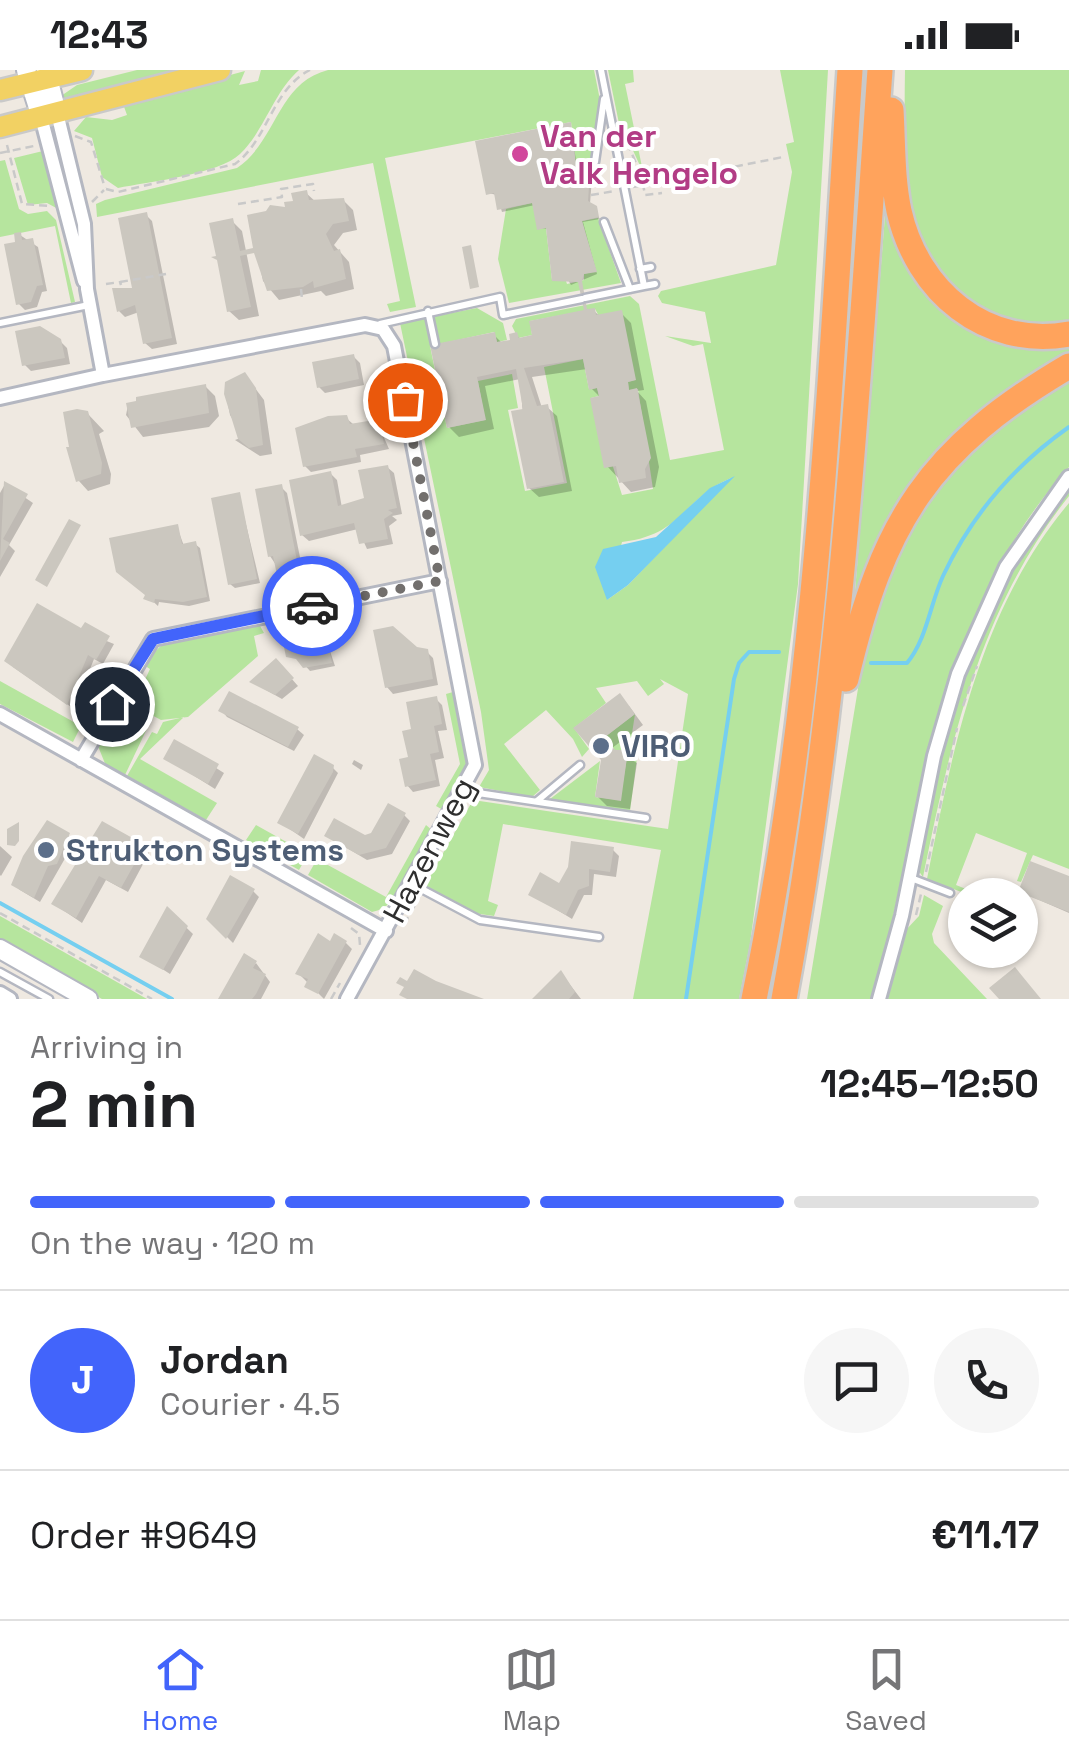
<!DOCTYPE html>
<meta charset="utf-8">
<style>
:root{--surface:#fff;--page:#f6f6f6;--text:#202124;--muted:#757577;--line:#e0e0e0;--accent:#4264fb}
body{margin:0;font-family:"Space Grotesk",sans-serif;background:var(--page);color:var(--text);height:100vh;display:flex;flex-direction:column;font-size:38px;white-space:nowrap}
*{box-sizing:border-box;margin:0}
p{font-size:32px;color:var(--muted)}
.icon{flex:none;width:55px;height:55px;fill:none;stroke:currentColor;stroke-width:2;stroke-linecap:round;stroke-linejoin:round}
.map{position:relative;height:929px;overflow:hidden}
.details{display:flex;flex-direction:column;background:var(--surface);flex:1}
.details>*{flex:none}
.tools{position:absolute;left:948px;top:808px;display:grid;gap:20px}
.tools a{display:grid;place-items:center;width:90px;height:90px;border-radius:50%;background:var(--surface);box-shadow:0 2px 8px #0004;font-size:50px}
.pin{position:absolute;display:grid;place-items:center;width:85px;height:85px;color:#fff;margin:-42px;border:5px solid #fff;border-radius:50%;box-shadow:0 2px 10px #0007}
.courier{position:absolute;display:grid;place-items:center;width:100px;height:100px;margin:-50px;border:8px solid #4264fb;border-radius:50%;background:#fff;color:#222;box-shadow:0 2px 12px #0007}
.head em{font-style:normal;font-weight:700}
.head div{display:flex;flex-direction:column-reverse}
.head{display:flex;align-items:center;justify-content:space-between;height:170px;padding:0 30px}
h1{font-size:65px;font-weight:700;line-height:75px}
.bar{display:grid;grid-template-columns:repeat(4,1fr);gap:15px 10px;align-content:center;height:120px;padding:0 30px}
.bar i{height:12px;border-radius:8px;background:var(--line)}
.bar .selected{background:var(--accent)}
.bar p{grid-column:span 4}
.line{display:flex;align-items:center;gap:25px;padding:0 30px;border-top:2px solid var(--line)}
.line div{flex:1}
.round{display:grid;place-items:center;flex:none;width:105px;height:105px;border-radius:52px;background:var(--page)}
.status{display:flex;justify-content:space-between;align-items:center;height:70px;padding:0 50px;background:var(--surface);direction:ltr}
.status svg{height:28px;fill:currentColor}
.dock{display:flex;justify-content:space-around;align-items:center;height:140px;border-top:2px solid var(--line);background:var(--surface);font-size:28px;color:var(--muted)}
.dock a{display:grid;justify-items:center;gap:5px}
.dock .selected{color:var(--accent)}
.map>svg:first-child{display:block}
</style>
<div class="status"><b>12:43</b><svg viewBox="0 0 49 12"><path d="M0 12V9h3v3zM5 12V6h3v6zM10 12V3h3v9zM15 12V0h3v12zM26 1h20v11H26zM47 4h2v5h-2z"/></svg></div>
<div class="map">
<svg width="1069" height="929" viewBox="0 0 1069 929">
<rect width="100%" height="100%" fill="#efe9e1"/>
<path fill="#b6e59e" fill-rule="evenodd" d="M137,0H191L68,30L61,26L77,15Z
M261,0H299C273,23 265,60 240,84C220,104 147,112 118,118L102,107L92,68L74,61L86,47L112,50L127,45L123,34L245,1L239,15L258,11Z
M328,0H594L600,30L590,102L577,105L571,52L385,88L416,237L390,242L387,234L400,231L373,93L97,147L96,134L105,130L237,98C277,71 277,13 328,0Z
M608,0H633L634,12L625,14L642,97L651,99L642,100L630,74L622,68Z
M780,0H828L798,514L750,874L739,929H633L661,780L503,754L488,831L498,835L494,846L473,843L424,817L473,730L668,759L688,624L660,609L664,614L648,626L637,611L596,618L606,633L574,658L589,679L582,687L573,669L546,640L504,674L540,720L532,727L479,717L489,700L481,642L400,253L477,238L503,253L507,270L497,272L494,262L430,276L447,358L485,350L478,311L512,304L518,338L508,340L525,421L567,413L544,297L583,289L589,319L597,318L599,326L591,328L622,425L653,419L638,319L629,320L628,312L635,310L595,239L530,251L532,265L518,268L512,256L516,249L630,226L639,234L670,390L724,380L703,274L693,276L665,266L711,273L705,242L662,233L658,226L661,221L776,195L792,102L786,74L794,72ZM731,408L628,515L607,530L622,472C683,465 683,428 731,408Z
M905,0H1069V255C904,270 903,121 905,0Z
M43,81L60,140L47,133L28,135L14,88Z
M5,90L19,139L28,144L47,141L56,150L75,232L71,233L55,156L0,167V91Z
M888,108L939,234L1069,272V290L979,351L853,547Z
M532,133L546,158L552,210L565,208L567,214L584,210V204L596,201L582,151L598,148L621,213L509,233L498,189L506,139Z
M1069,307V397C936,544 919,745 875,929H807L865,576C885,500 919,422 981,370C1008,347 1040,328 1069,307Z
M1069,416V426C980,538 951,670 923,807L918,800C939,697 957,590 1012,499C1029,471 1050,444 1069,416Z
M1069,433V799L1033,785L1021,812L1017,811L1027,783L976,763L956,815L966,819L964,823L927,809C953,677 980,539 1069,433Z
M259,554L264,563L254,566L258,586L188,647L161,650L133,635L150,599L142,594L165,572Z
M0,611L81,656L73,672L0,634Z
M453,622L468,695L443,740L436,736L460,694L446,624Z
M130,636L152,648L125,705L106,696L98,676L106,658L115,662Z
M635,644L631,670L639,673L630,741L550,729L600,691L595,727L620,730L628,681L615,680L605,667Z
M184,647L140,689L217,733L206,750L127,706L152,662L157,664L163,652Z
M256,755L308,784L299,800L246,770Z
M426,755L433,761C419,786 403,837 372,842L308,805L317,789L386,827Z
M924,825L943,836L932,864L934,873L987,929H888L904,862L919,846Z
M0,846L147,929H102L0,872Z"/>
<path fill="#75cff0" d="M735,406L628,515L607,530L595,497L603,479L656,467L710,418Z"/>
<path fill="#0003" d="M570,55L579,107H592L590,134L600,149L583,152L597,204L571,215L568,210H554L549,159L540,158L535,135L502,142L497,125L488,123Z
M306,123L316,132L343,130L353,140L357,160L343,163L334,175L349,192L354,219L326,226L321,221L279,230L263,211L250,147L288,140Z
M146,145L152,151L177,274L152,279L145,273L139,242L125,247L119,241L135,220Z
M232,151L242,161L259,246L239,250L229,241Z
M20,165L38,177L47,221L42,222L37,237L25,240L19,234Z
M594,241L601,247L621,243L631,253L644,320L637,321L646,331L659,397L655,417L631,422L607,396L601,328L591,318L587,299L532,307L542,338L547,337L557,346L572,421L539,427L529,418L520,309L485,316L494,359L459,367L449,357L494,265L503,274L513,271L516,265L522,270Z
M60,271L67,278L70,294L31,301L25,295Z
M354,287L360,293L364,315L325,323L319,317Z
M245,305L264,330L272,384L260,386L235,370L243,367L230,345L226,324Z
M205,316L215,326L219,346L209,357L143,367L126,345L128,335Z
M87,343L104,361L99,364L111,404L110,414L88,421L79,411Z
M346,348L353,354L373,352L379,356L389,379L360,385L361,392L311,402L305,396Z
M387,397L394,403L402,444L392,446L397,450L389,456L393,474L367,479L358,459L309,471L302,465L331,404L337,410L342,438L367,430Z
M5,414L33,433L9,475L15,481L0,507V423Z
M281,417L287,423L304,507L286,510L270,486Z
M239,425L260,513L235,518L230,514Z
M177,457L184,476L195,474L200,478L210,531L189,536L159,532L158,536L118,500Z
M82,561L114,574L103,594L94,589L74,639L13,597Z
M325,566L335,596L310,601L302,592Z
M427,582L433,588L438,615L393,624L387,617Z
M276,591L298,616L282,629L252,612Z
M231,624L297,659L304,665L294,681L227,647L221,640Z
M436,629L442,635L447,660L438,661L444,688L435,690L440,716L413,722L407,715L414,661Z
M629,636L643,655L612,678L637,693L630,739L607,736L597,726L604,690L577,658Z
M175,672L224,703L215,719L166,688Z
M354,690L363,695L361,700L352,694Z
M332,697L338,703L304,769L281,753Z
M404,745L410,751L392,784L367,790L327,766L364,768Z
M68,765L75,771L40,832L20,820L14,814Z
M0,776L12,787L1,806L0,805Z
M143,777L149,783L128,822L106,810L82,853L54,834Z
M613,780L619,786L616,807L594,804L592,825H584L572,849L531,824L560,816Z
M1069,809V843L1021,822Z
M253,821L259,827L233,873L209,849Z
M168,840L193,864L170,904L142,886Z
M346,873L352,879L324,929L298,903L331,874Z
M256,893L270,912L261,929H221Z
M561,903L581,929H536Z"/>
<g fill="none" stroke-linecap="round" stroke-linejoin="round">
<path stroke="#75cff0" stroke-width="4" d="M871,593H907C927,569 930,534 943,506C971,446 1015,395 1069,357
M0,833L172,929
M686,929L734,609L739,593L749,582H779"/>
</g>
<path fill="#cbc7bf" d="M571,52L577,105L590,102L588,131L597,136L599,147L582,151L597,202L584,204L582,211L587,239L595,238L596,245L622,240L636,310L628,312L629,320L637,318L651,388L645,399L646,408L619,413L616,396L604,398L590,328L599,326L597,318L589,320L583,289L524,298L537,336L548,334L564,412L527,419L511,341L523,339L516,299L477,307L486,350L447,358L430,275L495,262L497,272L510,270L509,264L517,262L519,268L532,265L529,251L584,240L578,212L552,211L546,158L537,160L532,133L497,140L494,123L486,125L475,71Z
M307,120L309,130L344,128L349,151L333,154L326,164L334,181L340,179L346,209L314,218L313,211L303,217L267,221L254,183L240,186L251,237L227,242L217,190L211,187L216,186L209,153L233,148L240,181L253,178L247,145L266,141L270,135L285,137L284,132L293,131L291,123Z
M147,142L172,268L143,274L135,235L117,242L112,218H132L118,148Z
M21,162L22,170L33,168L43,215L37,216L31,232L16,235L4,174L15,172L14,163Z
M471,175L479,217L470,219L462,177Z
M40,256L61,269L65,288L22,296L15,261Z
M354,284L359,309L317,318L312,292Z
M245,302L256,318L263,375L249,378L238,369L224,324L225,312Z
M206,314L209,343L131,358L126,333L136,331V327Z
M77,339L88,341L102,393L101,404L76,412L66,377H69L63,342Z
M347,345L350,354L374,350L375,355L380,354L384,374L355,379L357,387L303,397L295,358L328,346Z
M388,395L397,438L388,440L393,443L384,449L388,469L359,474L354,453L300,466L289,410L331,401L338,436L364,428L358,400Z
M4,411L28,424L3,469L10,473L0,491Z
M282,414L299,501L277,505L273,486L268,487L255,419Z
M240,422L257,509L228,515L211,428Z
M69,449L81,455L47,517L35,510Z
M178,454L182,474L196,471L207,527L183,532L155,529L154,533L143,529L145,525L116,502L109,468Z
M37,533L81,558L85,552L110,566L96,590L88,585L67,635L4,591Z
M393,556L417,577L428,579L433,609L385,618L373,560Z
M326,563L332,593L303,598L296,589L286,587L283,572Z
M276,588L294,608L275,625L249,612Z
M229,621L299,657L288,677L218,641Z
M620,623L635,644L605,667L615,680H628L621,731L595,727L601,690L573,658Z
M437,626L442,654L434,656L439,682L430,684L436,710L405,717L399,689L408,687L402,661L411,659L406,632Z
M174,669L219,694L208,714L163,689Z
M314,684L334,695L333,702L298,764L277,753Z
M388,733L406,743L386,778L359,785L324,766L334,748L365,765L371,763Z
M47,750L70,763L57,794L48,796L34,828L11,815L23,786Z
M102,751L145,775L121,818L99,806L76,848L51,834Z
M19,752V771L15,776L7,775V759Z
M571,771L614,777L610,802L589,799V816L578,820L566,845L528,825L540,802L559,813L568,797Z
M1030,791L1069,806V842L1018,822Z
M230,805L255,819L226,869L206,849Z
M167,836L188,856L163,900L139,887Z
M318,863L330,871L334,863L347,871L318,924L304,917L308,909L295,904Z
M244,883L257,891L253,898L266,904L256,924L252,929H218Z
M1015,897L1023,907L1041,929H999L989,918Z
M414,899L436,911L484,929H407L399,925L404,917L396,913L400,907L407,911Z
M561,900L575,922L569,929H532Z"/>
<g fill="none" stroke-linecap="round" stroke-linejoin="round">
<g stroke="#b4b7c1" stroke-width="11">
<path id="lane" d="M595,92L604,29
M604,152L630,219
M640,199L651,197
M644,216L655,214
M585,228L644,216L601,0
M428,241L435,274
M0,253L89,235
M380,254L500,227L503,245L582,229
M465,717L478,723L646,748
M537,731L580,695
M911,808L950,823
M412,814L480,850L599,867
M0,902L49,929"/>
</g>
<g stroke="#b4b7c1" stroke-width="18">
<path id="street" d="M41,47L84,211
M103,305L365,255L383,259L394,276L475,695L347,929
M0,328L103,305L87,219L84,154L57,43
M0,644L386,861
M81,690L153,569L440,511
M0,923L10,929
M879,929L902,846L934,686L958,604L1006,497L1069,407"/>
</g>
<g stroke="#b4b7c1" stroke-width="22">
<path id="secondary" d="M26,0L41,47
M46,0L57,43
M0,879L88,929"/>
</g>
<g stroke="#c9c9c9" stroke-width="25">
<path id="primary" d="M0,20L82,0
M0,57L220,0"/>
</g>
<g stroke="#c9c9c9" stroke-width="30">
<path id="highway" d="M891,40C893,74 892,108 899,141C917,221 985,279 1069,264
M846,609C883,451 928,379 1069,296
M754,929C817,625 830,309 850,0
M784,929C841,622 858,311 880,0"/>
</g>
<path stroke="#c9c9c9" stroke-width="2.5" stroke-dasharray="8 5" stroke-linecap="butt" d="M75,66L91,72L105,118
M627,73L640,102
M7,75L22,134L51,136
M0,83L34,76
M657,100L641,103L645,125L662,123
M633,117L783,87
M106,119L118,122L235,94C268,70 272,19 310,0
M591,125L615,121
M92,132L104,120
M238,134L282,127L281,119L313,114L314,121
M120,212L166,204
M106,214L120,212L121,215
M301,219L302,229
M963,636L977,596
M926,802L957,658
M0,843L152,929
M916,845L921,824
M404,854L418,830
M351,858L359,864L360,875
M331,929L340,913"/>
<use href="#lane" stroke="#fff" stroke-width="6"/>
<use href="#street" stroke="#fff" stroke-width="12"/>
<use href="#secondary" stroke="#fff" stroke-width="18"/>
<use href="#primary" stroke="#f2d163" stroke-width="20"/>
<use href="#highway" stroke="#ffa35c" stroke-width="25"/>
</g>
<g fill="none" stroke-linecap="round" stroke-linejoin="round">
<path stroke="#726f6d" stroke-width="10" stroke-dasharray="0 18" d="M312,536L440,511L405,330"/>
<path stroke="#4264fb" stroke-width="12" d="M112,634L153,569L312,536"/>
</g>
<circle fill="#d1479c" stroke="#fff" stroke-width="4" cx="520" cy="84" r="10"/>
<g fill="#5c6f8a" stroke="#fff" stroke-width="4">
<circle cx="601" cy="676" r="10"/>
<circle cx="46" cy="780" r="10"/>
</g>
<g text-anchor="middle" dominant-baseline="central" stroke-width="8" stroke-linejoin="round" paint-order="stroke">
<g font-size="32" font-weight="bold" fill="#b23c85" stroke="#fff" text-anchor="start">
<text x="540" y="66">Van der<tspan x="540" dy="37">Valk Hengelo</tspan></text>
</g>
<g font-size="32" font-weight="bold" fill="#4e5e75" stroke="#fff" text-anchor="start">
<text x="621" y="676">VIRO</text>
<text x="66" y="780">Strukton Systems</text>
</g>
<g font-size="32" fill="#2e2e2e" stroke="#fff">
<text transform="translate(429 780) rotate(-62)">Hazenweg</text>
</g>
</g>
</svg>
<div class="tools">
<a><svg class="icon" aria-label="layers" viewBox="0 0 24 24"><path d="M12 4l9 5-9 5-9-5zM3 14l9 5 9-5"/></svg></a>
</div>
<div class="pin" style="left:405px;top:330px;background:#ea580c"><svg class="icon" aria-label="bag" viewBox="0 0 24 24"><path d="M5 8h14l-1 12H6zM9 8a3 3 0 0 1 6 0"/></svg></div>
<div class="pin" style="left:112px;top:634px;background:#1f2937"><svg class="icon" aria-label="home" viewBox="0 0 24 24"><path d="M3 11l9-7 9 7M6 9v11h12V9"/></svg></div>
<div class="courier" style="left:312px;top:536px"><svg class="icon" aria-label="car" viewBox="0 0 24 24"><path d="M5 17H2v-5l4-1 3-4h7l3 4 3 1v5h-3M9 17h6M6 11h13"/><circle cx="7" cy="17" r="2"/><circle cx="17" cy="17" r="2"/></svg></div>
</div>
<section class="details">
<div class="head"><div><h1>2 min</h1><p>Arriving in</p></div><em>12:45–12:50</em></div>
<div class="bar"><i class="selected"></i><i class="selected"></i><i class="selected"></i><i></i><p>On the way · 120 m</p></div>
<div class="line" style="height:180px"><b class="round" style="background:var(--accent);color:#fff">J</b><div><b>Jordan</b><p>Courier · 4.5</p></div><a class="round"><svg class="icon" aria-label="chat" viewBox="0 0 24 24"><path d="M4 5h16v11H9l-5 4z"/></svg></a><a class="round"><svg class="icon" aria-label="phone" viewBox="0 0 24 24"><path d="M5 4h4l2 5-3 2q2 4 5 5l2-3 5 2v4C11 20 4 13 5 4z"/></svg></a></div>
<div class="line" style="height:130px"><div>Order #9649</div><b>€11.17</b></div>
</section>
<nav class="dock">
<a class="selected"><svg class="icon" aria-label="home" viewBox="0 0 24 24"><path d="M3 11l9-7 9 7M6 9v11h12V9"/></svg>Home</a>
<a><svg class="icon" aria-label="map" viewBox="0 0 24 24"><path d="M3 6l6-2 6 2 6-2v14l-6 2-6-2-6 2zM9 4v14M15 6v14"/></svg>Map</a>
<a><svg class="icon" aria-label="saved" viewBox="0 0 24 24"><path d="M7 4h10v16l-5-4-5 4z"/></svg>Saved</a>
</nav>
